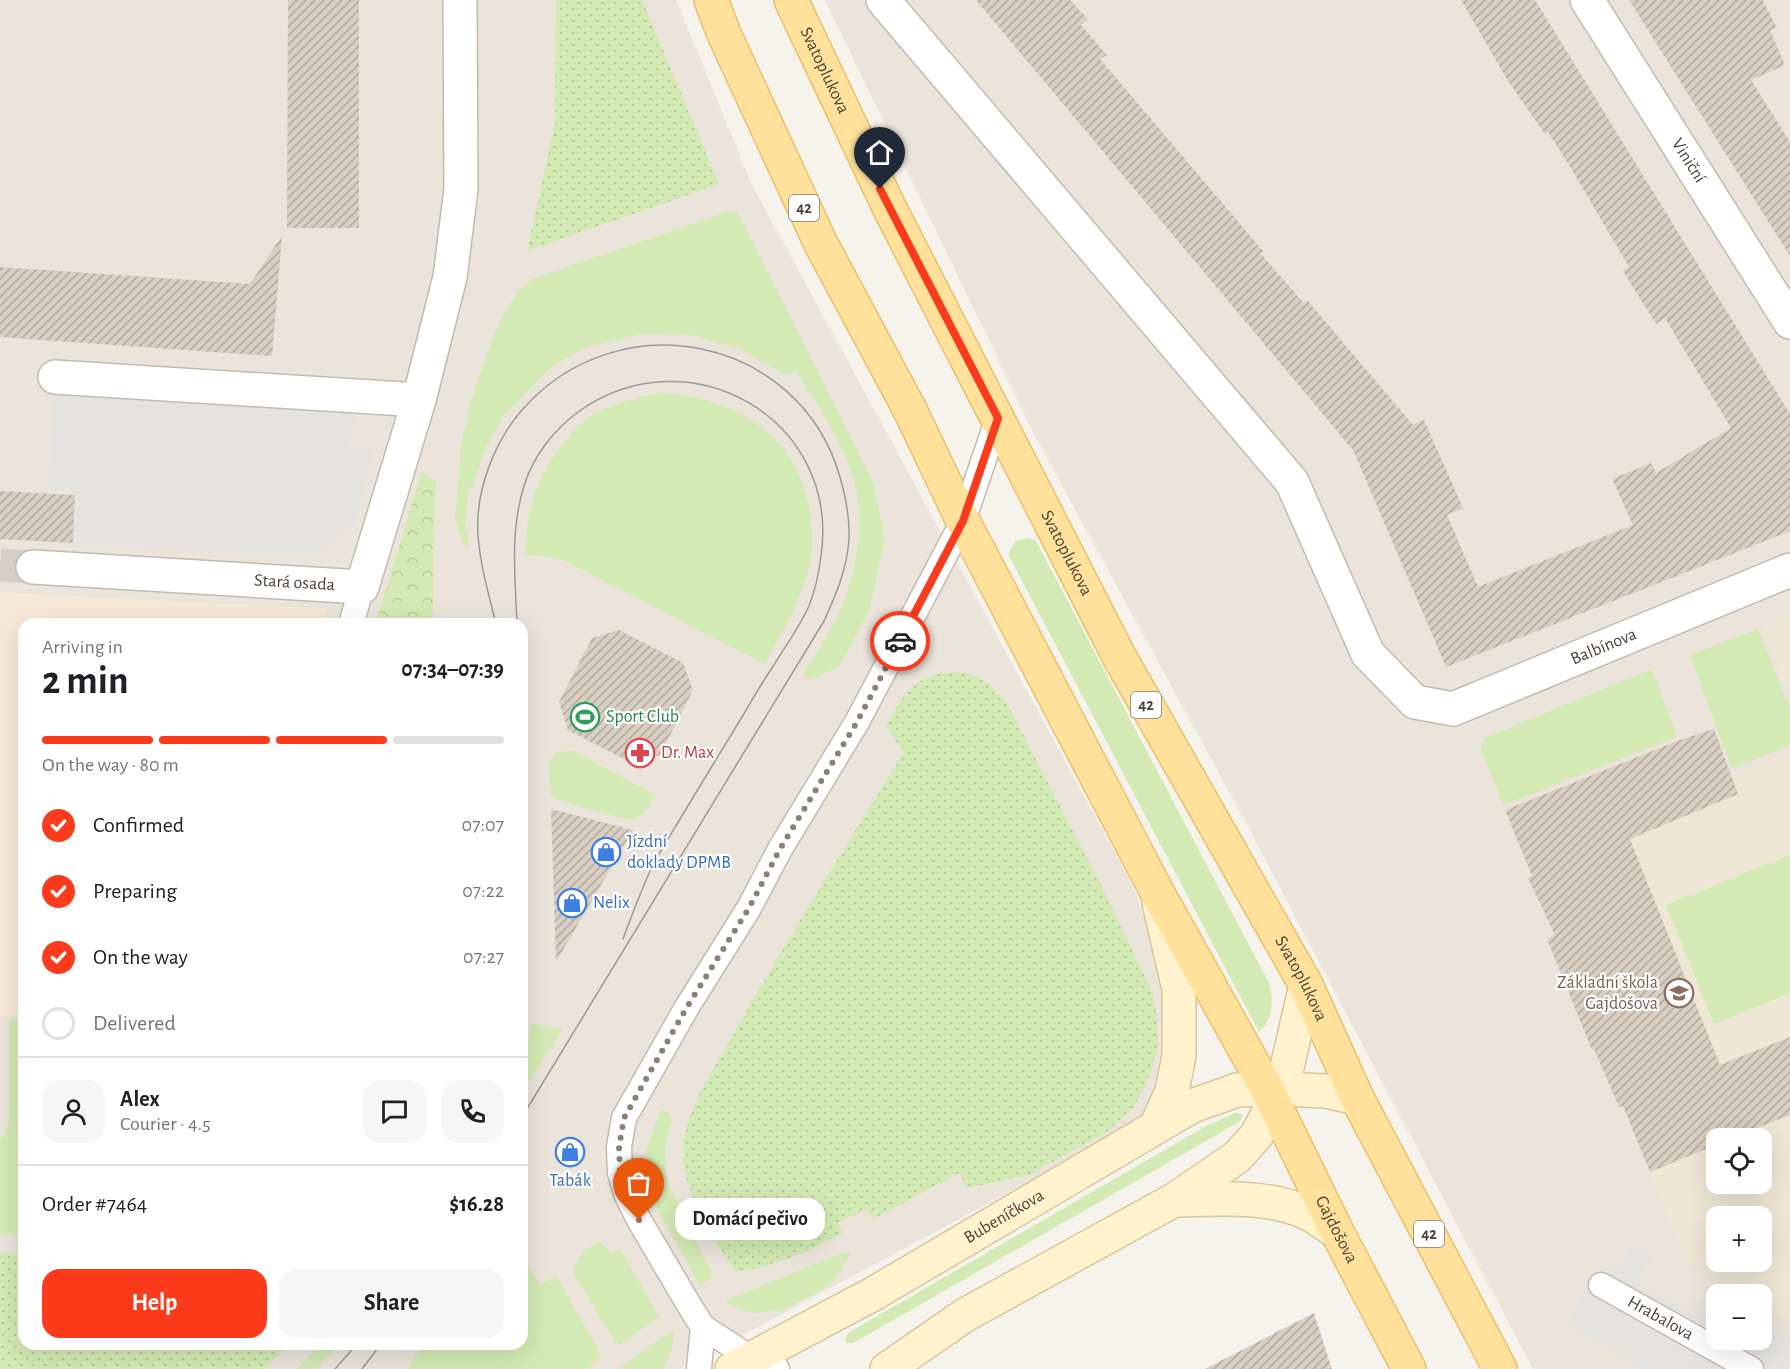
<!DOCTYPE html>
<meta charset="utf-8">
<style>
:root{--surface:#fff;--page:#f6f6f6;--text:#202124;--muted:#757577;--line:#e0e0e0;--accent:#fc3b1c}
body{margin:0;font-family:"Alegreya Sans",sans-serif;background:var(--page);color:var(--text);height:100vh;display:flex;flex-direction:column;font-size:22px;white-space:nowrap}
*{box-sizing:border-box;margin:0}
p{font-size:20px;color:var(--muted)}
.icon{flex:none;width:33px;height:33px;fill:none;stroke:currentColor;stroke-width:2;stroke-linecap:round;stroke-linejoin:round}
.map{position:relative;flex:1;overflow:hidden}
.details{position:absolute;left:18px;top:618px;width:510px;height:732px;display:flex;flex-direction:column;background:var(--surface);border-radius:18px;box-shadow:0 6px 24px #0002}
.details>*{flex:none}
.controls{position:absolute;left:1706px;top:1128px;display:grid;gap:12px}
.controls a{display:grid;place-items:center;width:66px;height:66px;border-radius:12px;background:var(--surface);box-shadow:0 6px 24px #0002;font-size:30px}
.pin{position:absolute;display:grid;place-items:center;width:51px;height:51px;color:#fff;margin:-62px -26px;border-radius:50% 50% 50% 0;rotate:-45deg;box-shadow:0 0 6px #0007}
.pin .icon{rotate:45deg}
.courier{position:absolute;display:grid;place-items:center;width:60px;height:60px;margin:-30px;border:4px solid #fc3b1c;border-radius:50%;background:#fff;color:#222;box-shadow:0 2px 8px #0007}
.bubble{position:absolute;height:42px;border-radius:18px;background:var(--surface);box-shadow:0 6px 24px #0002;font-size:20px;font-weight:600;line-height:42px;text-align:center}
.headline em{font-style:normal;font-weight:600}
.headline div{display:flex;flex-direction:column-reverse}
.headline{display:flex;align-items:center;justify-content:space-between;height:102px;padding:0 24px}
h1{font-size:39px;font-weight:600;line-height:45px}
.bar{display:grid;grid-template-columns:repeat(4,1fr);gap:9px 6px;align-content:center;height:72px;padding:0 24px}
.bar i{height:8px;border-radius:4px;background:var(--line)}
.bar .current{background:var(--accent)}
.bar p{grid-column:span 4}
.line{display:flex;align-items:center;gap:15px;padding:0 24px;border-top:2px solid var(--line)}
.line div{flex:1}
.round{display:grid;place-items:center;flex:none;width:63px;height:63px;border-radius:18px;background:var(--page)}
ol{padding:0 24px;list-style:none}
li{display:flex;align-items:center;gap:18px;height:66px}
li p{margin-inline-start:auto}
li .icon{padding:6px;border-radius:50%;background:var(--accent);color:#fff;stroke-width:4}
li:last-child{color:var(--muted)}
li i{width:33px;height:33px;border:3px solid var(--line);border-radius:50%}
.action{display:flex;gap:12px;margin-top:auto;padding:12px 24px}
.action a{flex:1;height:69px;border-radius:18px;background:var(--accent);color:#fff;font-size:24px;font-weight:600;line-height:69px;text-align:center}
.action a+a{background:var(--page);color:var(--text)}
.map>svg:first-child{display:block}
</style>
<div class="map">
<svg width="1790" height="1369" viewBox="0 0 1790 1369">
<defs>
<pattern id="forest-crowns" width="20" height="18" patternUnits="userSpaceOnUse" patternTransform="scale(1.5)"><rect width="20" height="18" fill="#d3eab4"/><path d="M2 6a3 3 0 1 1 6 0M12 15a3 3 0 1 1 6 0" fill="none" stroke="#b7ca9c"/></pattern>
<pattern id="park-dots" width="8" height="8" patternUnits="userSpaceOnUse" patternTransform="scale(1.5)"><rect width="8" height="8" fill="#d3eab4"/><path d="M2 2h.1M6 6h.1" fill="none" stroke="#b7ca9c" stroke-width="1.8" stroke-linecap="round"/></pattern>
<pattern id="building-hatch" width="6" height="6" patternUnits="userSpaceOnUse" patternTransform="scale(1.5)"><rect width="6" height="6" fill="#d8cec1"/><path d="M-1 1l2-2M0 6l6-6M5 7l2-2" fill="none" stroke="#b1a99e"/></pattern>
</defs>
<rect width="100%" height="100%" fill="#f6f3ec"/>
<path fill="#eae4da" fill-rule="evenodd" d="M0,0H676L752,185L1134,888L1161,967L1168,1054L1144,1120L679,1369H0ZM24,624H522V1344H24Z
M825,0H1790V1369H1533L1243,817L1035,436ZM1716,1138H1761V1184H1716ZM1716,1216H1761V1262H1716ZM1716,1294H1761V1340H1716Z"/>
<path fill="#f7e9d7" d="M0,592L327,609L324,624H24V1018L0,1016Z"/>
<path fill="#efe7d5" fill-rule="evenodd" d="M1790,616V696L1763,627Z
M1790,753V1322L1761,1305V1294H1743L1687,1261L1623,1106L1619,1107L1618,1103L1599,1047L1592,1050L1547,939L1555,935L1542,904L1538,905L1537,901L1540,900L1532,881L1529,882L1528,878L1531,875L1505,810L1553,790L1731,776ZM1716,1138H1761V1184H1716ZM1716,1216H1761V1262H1716Z"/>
<path fill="#d3eab4" d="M730,211L738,213L873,482L885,539L869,611L839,667L810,679L803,675C816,653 831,631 842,607C846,599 848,589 850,581C877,494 843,442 796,372L785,374L740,349L691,335L645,333L581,349L549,369L504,415L484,451L473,487H469L464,531L468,532V550L462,541L455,520L461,444L471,401L496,329L517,292L533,279Z
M664,393C741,399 805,441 811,523C812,534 813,548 811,559C803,598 783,630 765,664L563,560L545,556L525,555C527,509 534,480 563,444C572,432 584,419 597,413C618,402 641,396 664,393Z
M1029,538L1036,541L1269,983C1274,1001 1273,1019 1259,1032L1008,554L1015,541Z
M1758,629L1790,709V745L1732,769L1690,655Z
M1652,669L1677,737L1503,805L1481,749L1482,743L1485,738Z
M572,750L655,795C650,803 645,817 634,819C622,821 566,801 551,797L549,762L556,753Z
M1790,855V993L1714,1024L1666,905Z
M9,1019L24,1021V1235L0,1234V1142L8,1125L9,1111Z
M531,1023L563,1029L522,1092C522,1068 528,1046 531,1023Z
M661,1109L670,1114L672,1121L665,1149L666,1179L712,1274L711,1279L700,1285L649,1195L646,1150Z
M1235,1113L1243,1114L1241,1120L1234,1125L853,1343H847L845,1339L848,1333L1208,1125Z
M600,1242L612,1253L620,1249L659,1317L620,1344L615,1342L573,1272C577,1257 585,1248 600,1242Z
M845,1252L850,1253V1256L830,1285L784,1310L755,1313L741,1310L727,1304V1300Z
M522,1256L540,1285L556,1276L600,1352L601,1356L588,1369H406L425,1344H522Z
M674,1331L671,1353L662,1369H619L664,1336Z
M320,1344H339L317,1369H297Z"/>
<path fill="url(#forest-crowns)" d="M421,472L436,482L433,558V624H376Z"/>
<path fill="url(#park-dots)" d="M556,0H642L719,184L527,251L555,123Z
M954,672C983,675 987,681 1006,702L1100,883L1152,991L1157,1017L1158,1048L1149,1077L1134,1107L1108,1131L1029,1175L968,1188L959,1173L873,1219L867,1209L838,1222L842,1233C809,1250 774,1269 736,1271C713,1241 680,1187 683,1148C686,1108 713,1071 732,1037C786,940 846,847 904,752L886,727C905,692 912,676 954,672Z
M0,1253L24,1254V1344H291L265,1369H0Z"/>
<path fill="#e5e3e0" d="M54,394L357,415L348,449L374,448L354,525L314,554L76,543L78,491L48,489Z
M1633,1245L1654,1256L1638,1279L1643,1286L1716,1330V1340H1731L1756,1355L1772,1326L1790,1336V1369H1644L1568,1323L1592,1278L1622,1263Z"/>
<path fill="url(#building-hatch)" d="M288,0H359V228H287Z
M976,0H1070L1088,19L1081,25L1107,55L1100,59L1263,251L1260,253L1303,302L1308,301L1413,425L1424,420L1463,508L1447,515L1478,587L1633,525L1612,479L1651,463L1656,473L1731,428L1665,318L1656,324L1623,271L1629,267L1569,165L1548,132L1545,134L1508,81L1461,0H1535L1790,414V531L1446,667L1353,450Z
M1629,0H1763L1777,28L1770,30L1785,65L1751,80L1790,142V256Z
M282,236L272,356L0,337V267L250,284Z
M0,491L75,495L73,543L0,539Z
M619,630L683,663L693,690L660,755L632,763L568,730L559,702L592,638Z
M1714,729L1738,794L1630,839L1720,1065L1790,1037V1115L1731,1138H1716V1145L1650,1172L1623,1106L1619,1107L1594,1049L1592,1050L1547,939L1555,935L1528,878L1532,876L1505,810L1680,740Z
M551,809L633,830L556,962Z
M1314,1313L1332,1369H1205Z"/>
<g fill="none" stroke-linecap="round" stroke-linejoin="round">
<path stroke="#d4d0c8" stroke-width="33" stroke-dasharray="33 16" stroke-linecap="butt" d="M0,565L33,567"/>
<g stroke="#c2baae" stroke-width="27">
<g id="lane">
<path d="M351,624L362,587"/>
<path id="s1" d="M1601,1285L1751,1369"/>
<path d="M699,1369L703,1327"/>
<path d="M777,1369L751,1358L703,1327L692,1310L639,1220L627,1196L620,1173L619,1147L624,1118L687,1007L749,908L780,849L857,722L963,521L998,418"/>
</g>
</g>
<g stroke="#c2baae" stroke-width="36">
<g id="street">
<path id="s2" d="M883,0L1292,482L1368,654L1415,702L1453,709L1790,570"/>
<path id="s3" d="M1587,0L1790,322"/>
<path d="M55,377L419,400"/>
<path id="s4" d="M33,567L362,587L419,400L450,277L461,189L460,0"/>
</g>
</g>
<g stroke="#d6c69b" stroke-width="36">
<g id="secondary">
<path d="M1156,1127L1172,1091L1179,1056V989L1159,903"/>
<path d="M1174,1200C1221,1199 1271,1194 1313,1216C1321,1221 1329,1227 1337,1232"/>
<path id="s5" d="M732,1369L873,1294L1192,1106L1237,1090L1282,1089L1325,1091L1357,1098"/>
<path d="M887,1369L965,1315L1174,1200L1237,1157L1256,1136L1282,1089L1306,985"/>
</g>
</g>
<g stroke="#e6bf69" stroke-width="36">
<g id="primary">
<path id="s6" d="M711,0L724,34L821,244L910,410L963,521L1156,890L1267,1089L1337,1232L1409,1369"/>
<path id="s7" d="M791,0L890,209L1120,658L1306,985L1357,1098L1500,1369"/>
</g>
</g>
<use href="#lane" stroke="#fff" stroke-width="24"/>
<use href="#street" stroke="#fff" stroke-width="33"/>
<use href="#secondary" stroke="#fff2cc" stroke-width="33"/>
<use href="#primary" stroke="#ffe19b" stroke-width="33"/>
<path stroke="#9a9a9a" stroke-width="1.5" d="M496,624C489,595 480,565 478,535C475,492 494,442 522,410C618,300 799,335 840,477C846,498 850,518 849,539C847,569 836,595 824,621L522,1117
M517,624C515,578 510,530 524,486C533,456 554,430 578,412C689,332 841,419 821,556C819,572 815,591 809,606C799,628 784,648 772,668C761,684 752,700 742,717C724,747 705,778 686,809C675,828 662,847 652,867C641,890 632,915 623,939
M522,817L525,979L522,1031
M335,1369L357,1344
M362,1369L381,1344"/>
</g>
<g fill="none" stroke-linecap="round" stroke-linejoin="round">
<path stroke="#878178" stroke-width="6" stroke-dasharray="0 10.8" d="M639,1220L627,1196L620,1173L619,1147L624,1118L687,1007L749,908L780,849L857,722L900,641"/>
<path stroke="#fc3b1c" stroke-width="8" d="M880,189L998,418L963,521L900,641"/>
</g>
<defs>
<g id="stadium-ring" transform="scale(1.5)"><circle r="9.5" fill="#fff" stroke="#2e9e5b" stroke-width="1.5"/><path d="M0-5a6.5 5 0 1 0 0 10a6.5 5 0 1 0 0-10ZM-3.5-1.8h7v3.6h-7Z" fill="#2e9e5b"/></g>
<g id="pharmacy-ring" transform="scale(1.5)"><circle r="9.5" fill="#fff" stroke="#e0444e" stroke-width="1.5"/><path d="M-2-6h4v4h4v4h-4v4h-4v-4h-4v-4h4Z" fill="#e0444e"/></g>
<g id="shop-ring" transform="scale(1.5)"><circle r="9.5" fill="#fff" stroke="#3f7fe0" stroke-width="1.5"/><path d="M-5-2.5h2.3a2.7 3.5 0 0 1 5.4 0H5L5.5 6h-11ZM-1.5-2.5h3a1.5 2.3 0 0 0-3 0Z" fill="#3f7fe0"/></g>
<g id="school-ring" transform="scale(1.5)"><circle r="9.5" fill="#fff" stroke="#8d6e63" stroke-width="1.5"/><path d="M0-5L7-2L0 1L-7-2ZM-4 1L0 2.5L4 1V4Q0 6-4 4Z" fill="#8d6e63"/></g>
</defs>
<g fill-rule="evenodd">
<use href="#stadium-ring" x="585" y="717"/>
<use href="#pharmacy-ring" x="640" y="753"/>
<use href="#shop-ring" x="606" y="852"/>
<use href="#shop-ring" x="572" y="903"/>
<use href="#school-ring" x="1679" y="993"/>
<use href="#shop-ring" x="570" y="1152"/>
</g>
<g text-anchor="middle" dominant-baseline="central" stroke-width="4.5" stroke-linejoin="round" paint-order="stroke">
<g fill="#fff" stroke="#817b74" stroke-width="1.5">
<rect x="789" y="195" width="30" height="26" rx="4.5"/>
<rect x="1131" y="692" width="30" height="26" rx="4.5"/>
<rect x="1414" y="1221" width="30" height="26" rx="4.5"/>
</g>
<g font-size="16" font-weight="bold" fill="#4b4339">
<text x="804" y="208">42</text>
<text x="1146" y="705">42</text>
<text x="1429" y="1234">42</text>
</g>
<g font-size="18" fill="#4b4339" stroke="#fff">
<text stroke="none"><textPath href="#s7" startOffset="78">Svatoplukova</textPath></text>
<text stroke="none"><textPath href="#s3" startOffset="190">Viniční</textPath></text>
<text stroke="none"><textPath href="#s7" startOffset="618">Svatoplukova</textPath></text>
<text stroke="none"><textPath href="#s4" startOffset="262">Stará osada</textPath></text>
<text stroke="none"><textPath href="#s2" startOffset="1089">Balbínova</textPath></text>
<text stroke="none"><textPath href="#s7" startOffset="1104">Svatoplukova</textPath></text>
<text stroke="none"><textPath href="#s5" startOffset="312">Bubeníčkova</textPath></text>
<text stroke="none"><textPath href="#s6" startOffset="1380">Gajdošova</textPath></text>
<text stroke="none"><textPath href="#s1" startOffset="68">Hrabalova</textPath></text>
</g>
<g font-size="18" fill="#27864d" stroke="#fff" text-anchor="start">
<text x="606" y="717">Sport Club</text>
</g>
<g font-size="18" fill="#be3a42" stroke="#fff" text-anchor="start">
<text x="661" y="753">Dr. Max</text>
</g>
<g font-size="18" fill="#366cbe" stroke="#fff" text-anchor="start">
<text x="627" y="842">Jízdní<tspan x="627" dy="21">doklady DPMB</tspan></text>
<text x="593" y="903">Nelix</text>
<text x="570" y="1181" text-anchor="middle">Tabák</text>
</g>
<g font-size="18" fill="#785e54" stroke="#fff" text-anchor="end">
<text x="1658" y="983">Základní škola<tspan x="1658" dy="21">Gajdošova</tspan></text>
</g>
</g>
</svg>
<div class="controls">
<a><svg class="icon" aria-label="locate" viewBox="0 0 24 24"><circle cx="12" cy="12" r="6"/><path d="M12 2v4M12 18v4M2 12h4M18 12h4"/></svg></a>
<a>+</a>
<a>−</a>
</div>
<div class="pin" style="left:639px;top:1220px;background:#ea580c"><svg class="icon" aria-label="bag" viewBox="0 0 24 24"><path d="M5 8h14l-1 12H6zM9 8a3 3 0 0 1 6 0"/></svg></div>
<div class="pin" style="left:880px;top:189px;background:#1f2937"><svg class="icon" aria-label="home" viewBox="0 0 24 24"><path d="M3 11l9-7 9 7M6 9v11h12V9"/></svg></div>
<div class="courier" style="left:900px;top:641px"><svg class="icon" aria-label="car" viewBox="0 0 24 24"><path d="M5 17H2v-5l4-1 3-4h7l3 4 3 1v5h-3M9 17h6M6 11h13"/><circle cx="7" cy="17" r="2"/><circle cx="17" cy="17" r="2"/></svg></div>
<div class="bubble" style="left:675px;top:1198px;width:150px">Domácí pečivo</div>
<section class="details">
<div class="headline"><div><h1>2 min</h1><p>Arriving in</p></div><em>07:34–07:39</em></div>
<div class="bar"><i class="current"></i><i class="current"></i><i class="current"></i><i></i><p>On the way · 80 m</p></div>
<ol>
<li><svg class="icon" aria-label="check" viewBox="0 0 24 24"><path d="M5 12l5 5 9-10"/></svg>Confirmed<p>07:07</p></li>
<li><svg class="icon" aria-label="check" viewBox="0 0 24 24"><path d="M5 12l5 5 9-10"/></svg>Preparing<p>07:22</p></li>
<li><svg class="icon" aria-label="check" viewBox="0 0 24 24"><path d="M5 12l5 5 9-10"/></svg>On the way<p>07:27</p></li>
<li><i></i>Delivered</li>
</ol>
<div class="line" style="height:108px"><a class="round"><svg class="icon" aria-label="person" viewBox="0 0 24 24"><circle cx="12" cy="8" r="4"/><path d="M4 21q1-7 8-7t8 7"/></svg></a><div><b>Alex</b><p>Courier · 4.5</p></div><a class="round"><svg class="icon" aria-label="chat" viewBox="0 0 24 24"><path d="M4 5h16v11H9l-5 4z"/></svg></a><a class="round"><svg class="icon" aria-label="phone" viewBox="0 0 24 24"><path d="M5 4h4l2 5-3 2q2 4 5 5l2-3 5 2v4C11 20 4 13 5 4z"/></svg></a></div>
<div class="line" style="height:78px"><div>Order #7464</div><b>$16.28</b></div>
<div class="action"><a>Help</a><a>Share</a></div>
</section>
</div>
